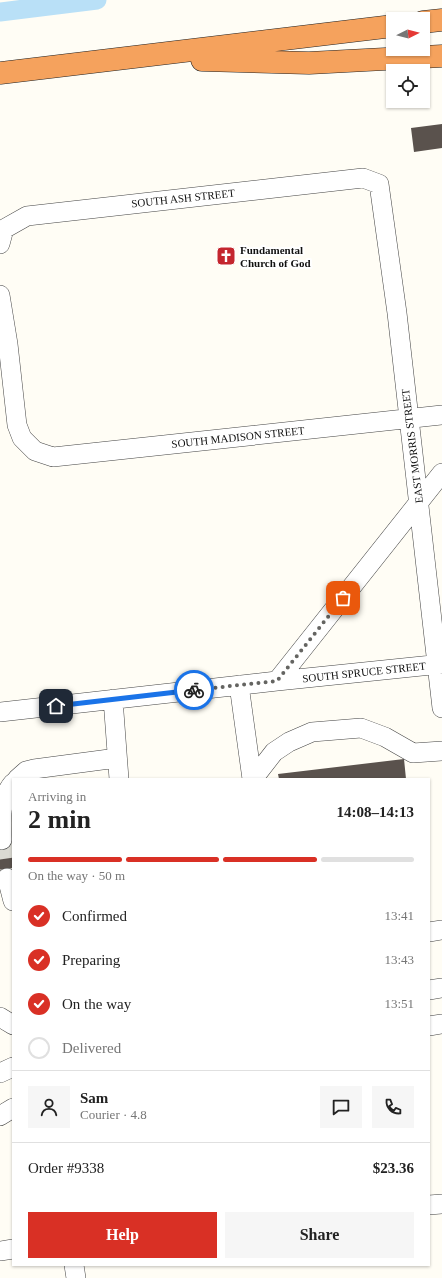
<!DOCTYPE html>
<meta charset="utf-8">
<style>
:root{--surface:#fff;--page:#f6f6f6;--text:#222;--muted:#767676;--line:#e0e0e0;--accent:#d93025}
body{margin:0;font-family:"Times New Roman",serif;background:var(--page);color:var(--text);height:100vh;display:flex;flex-direction:column;font-size:15px;white-space:nowrap}
*{box-sizing:border-box;margin:0}
p{font-size:13px;color:var(--muted)}
.icon{flex:none;width:22px;height:22px;fill:none;stroke:currentColor;stroke-width:2;stroke-linecap:round;stroke-linejoin:round}
.map{position:relative;flex:1;overflow:hidden}
.sheet{position:absolute;left:12px;top:778px;width:418px;height:488px;display:flex;flex-direction:column;background:var(--surface);border-radius:0px;box-shadow:0 1px 3px #0004}
.sheet>*{flex:none}
.needle{width:26px;rotate:84deg}
.tools{position:absolute;left:386px;top:12px;display:grid;gap:8px}
.tools a{display:grid;place-items:center;width:44px;height:44px;border-radius:0px;background:var(--surface);box-shadow:0 1px 3px #0004;font-size:20px}
.pin{position:absolute;display:grid;place-items:center;width:34px;height:34px;color:#fff;margin:-17px;border-radius:8px;box-shadow:0 2px 6px #0006}
.courier{position:absolute;display:grid;place-items:center;width:40px;height:40px;margin:-20px;border:3px solid #1a73e8;border-radius:50%;background:#fff;color:#222;box-shadow:0 1px 5px #0007}
.headline em{font-style:normal;font-weight:700}
.headline div{display:flex;flex-direction:column-reverse}
.headline{display:flex;align-items:center;justify-content:space-between;height:68px;padding:0 16px}
h1{font-size:26px;font-weight:700;line-height:30px}
.bar{display:grid;grid-template-columns:repeat(4,1fr);gap:6px 4px;align-content:center;height:48px;padding:0 16px}
.bar i{height:5px;border-radius:3px;background:var(--line)}
.bar .current{background:var(--accent)}
.bar p{grid-column:span 4}
.line{display:flex;align-items:center;gap:10px;padding:0 16px;border-top:1px solid var(--line)}
.line div{flex:1}
.round{display:grid;place-items:center;flex:none;width:42px;height:42px;border-radius:0px;background:var(--page)}
ol{padding:0 16px;list-style:none}
li{display:flex;align-items:center;gap:12px;height:44px}
li p{margin-inline-start:auto}
li .icon{padding:4px;border-radius:50%;background:var(--accent);color:#fff;stroke-width:4}
li:last-child{color:var(--muted)}
li i{width:22px;height:22px;border:2px solid var(--line);border-radius:50%}
.cta{display:flex;gap:8px;margin-top:auto;padding:8px 16px}
.cta a{flex:1;height:46px;border-radius:0px;background:var(--accent);color:#fff;font-size:16px;font-weight:700;line-height:46px;text-align:center}
.cta a+a{background:var(--page);color:var(--text)}
.map>svg:first-child{display:block}
</style>
<div class="map">
<svg width="442" height="1278" viewBox="0 0 442 1278">
<rect width="100%" height="100%" fill="#fffdf5"/>
<g fill="none" stroke-linecap="round" stroke-linejoin="round">
<path stroke="#b9e0f7" stroke-width="19" d="M0,12L97,0"/>
</g>
<path fill="#5a524d" d="M442,124V148L414,152L411,128Z
M404,759L406,779H279L278,774Z
M13,839V878L0,879V841Z"/>
<g fill="none" stroke-linecap="round" stroke-linejoin="round">
<path stroke="#dbdad3" stroke-width="19" stroke-dasharray="19 10" stroke-linecap="butt" d="M2,840L7,878"/>
<g stroke="#444" stroke-width="20">
<path id="minor" d="M0,244L4,229L27,216L363,178L379,184L397,313L442,708
M0,295L8,344L17,425L22,438L35,451L53,457L442,415
M277,681L442,473
M239,685L252,779
M113,699L119,779
M0,712L277,681L442,664
M17,779L26,771L34,769L117,758
M253,779L274,752L289,742L312,732L361,728L385,737L413,753L442,751
M2,840C1,821 0,798 13,783
M7,878L13,901
M429,932L442,930
M429,990L442,988
M0,1017L13,1025
M429,1026L442,1024
M0,1073L13,1067
M0,1116L13,1108
M429,1205L442,1204
M0,1251L13,1249
M74,1265L76,1278"/>
</g>
<g stroke="#222" stroke-width="23">
<path id="highway" d="M423,22L442,20
M202,60L309,63L442,56
M0,73L393,26"/>
</g>
<use href="#minor" stroke="#fff" stroke-width="19"/>
<use href="#highway" stroke="#f5a25d" stroke-width="22"/>
</g>
<g fill="none" stroke-linecap="round" stroke-linejoin="round">
<path stroke="#646461" stroke-width="4" stroke-dasharray="0 7.2" d="M194,690L277,681L343,598"/>
<path stroke="#1a73e8" stroke-width="5" d="M56,706L194,690"/>
</g>
<defs>
<g id="church-square" transform="scale(1)"><rect x="-9" y="-9" width="18" height="18" rx="4" fill="#c4262e" stroke="#fff"/><path d="M-1.2-6h2.4v3.5h3.3v2.4h-3.3V6h-2.4V-.1h-3.3v-2.4h3.3Z" fill="#fff"/></g>
</defs>
<g fill-rule="evenodd">
<use href="#church-square" x="226" y="256"/>
</g>
<g text-anchor="middle" dominant-baseline="central" stroke-width="4" stroke-linejoin="round" paint-order="stroke">
<g font-size="11" fill="#111" stroke="#fff">
<text transform="translate(183 198) rotate(-6)">SOUTH ASH STREET</text>
<text transform="translate(238 437) rotate(-6)">SOUTH MADISON STREET</text>
<text transform="translate(412 446) rotate(-97)">EAST MORRIS STREET</text>
<text transform="translate(364 672) rotate(-6)">SOUTH SPRUCE STREET</text>
</g>
<g font-size="11" font-weight="bold" fill="#111" stroke="#fff" text-anchor="start">
<text x="240" y="250">Fundamental<tspan x="240" dy="13">Church of God</tspan></text>
</g>
</g>
</svg>
<div class="tools">
<a><svg class="needle" viewBox="-14 -14 28 28"><path d="M0-13l5 13h-10z" fill="#e53935"/><path d="M0 13l5-13h-10z" fill="#767676"/></svg></a>
<a><svg class="icon" aria-label="locate" viewBox="0 0 24 24"><circle cx="12" cy="12" r="6"/><path d="M12 2v4M12 18v4M2 12h4M18 12h4"/></svg></a>
</div>
<div class="pin" style="left:343px;top:598px;background:#ea580c"><svg class="icon" aria-label="bag" viewBox="0 0 24 24"><path d="M5 8h14l-1 12H6zM9 8a3 3 0 0 1 6 0"/></svg></div>
<div class="pin" style="left:56px;top:706px;background:#1f2937"><svg class="icon" aria-label="home" viewBox="0 0 24 24"><path d="M3 11l9-7 9 7M6 9v11h12V9"/></svg></div>
<div class="courier" style="left:194px;top:690px"><svg class="icon" aria-label="bike" viewBox="0 0 24 24"><circle cx="6" cy="16" r="4"/><circle cx="18" cy="16" r="4"/><path d="M6 16l4-8h5l3 8M10 8l3 8H6M13 5h3"/></svg></div>
<section class="sheet">
<div class="headline"><div><h1>2 min</h1><p>Arriving in</p></div><em>14:08–14:13</em></div>
<div class="bar"><i class="current"></i><i class="current"></i><i class="current"></i><i></i><p>On the way · 50 m</p></div>
<ol>
<li><svg class="icon" aria-label="check" viewBox="0 0 24 24"><path d="M5 12l5 5 9-10"/></svg>Confirmed<p>13:41</p></li>
<li><svg class="icon" aria-label="check" viewBox="0 0 24 24"><path d="M5 12l5 5 9-10"/></svg>Preparing<p>13:43</p></li>
<li><svg class="icon" aria-label="check" viewBox="0 0 24 24"><path d="M5 12l5 5 9-10"/></svg>On the way<p>13:51</p></li>
<li><i></i>Delivered</li>
</ol>
<div class="line" style="height:72px"><a class="round"><svg class="icon" aria-label="person" viewBox="0 0 24 24"><circle cx="12" cy="8" r="4"/><path d="M4 21q1-7 8-7t8 7"/></svg></a><div><b>Sam</b><p>Courier · 4.8</p></div><a class="round"><svg class="icon" aria-label="chat" viewBox="0 0 24 24"><path d="M4 5h16v11H9l-5 4z"/></svg></a><a class="round"><svg class="icon" aria-label="phone" viewBox="0 0 24 24"><path d="M5 4h4l2 5-3 2q2 4 5 5l2-3 5 2v4C11 20 4 13 5 4z"/></svg></a></div>
<div class="line" style="height:52px"><div>Order #9338</div><b>$23.36</b></div>
<div class="cta"><a>Help</a><a>Share</a></div>
</section>
</div>
